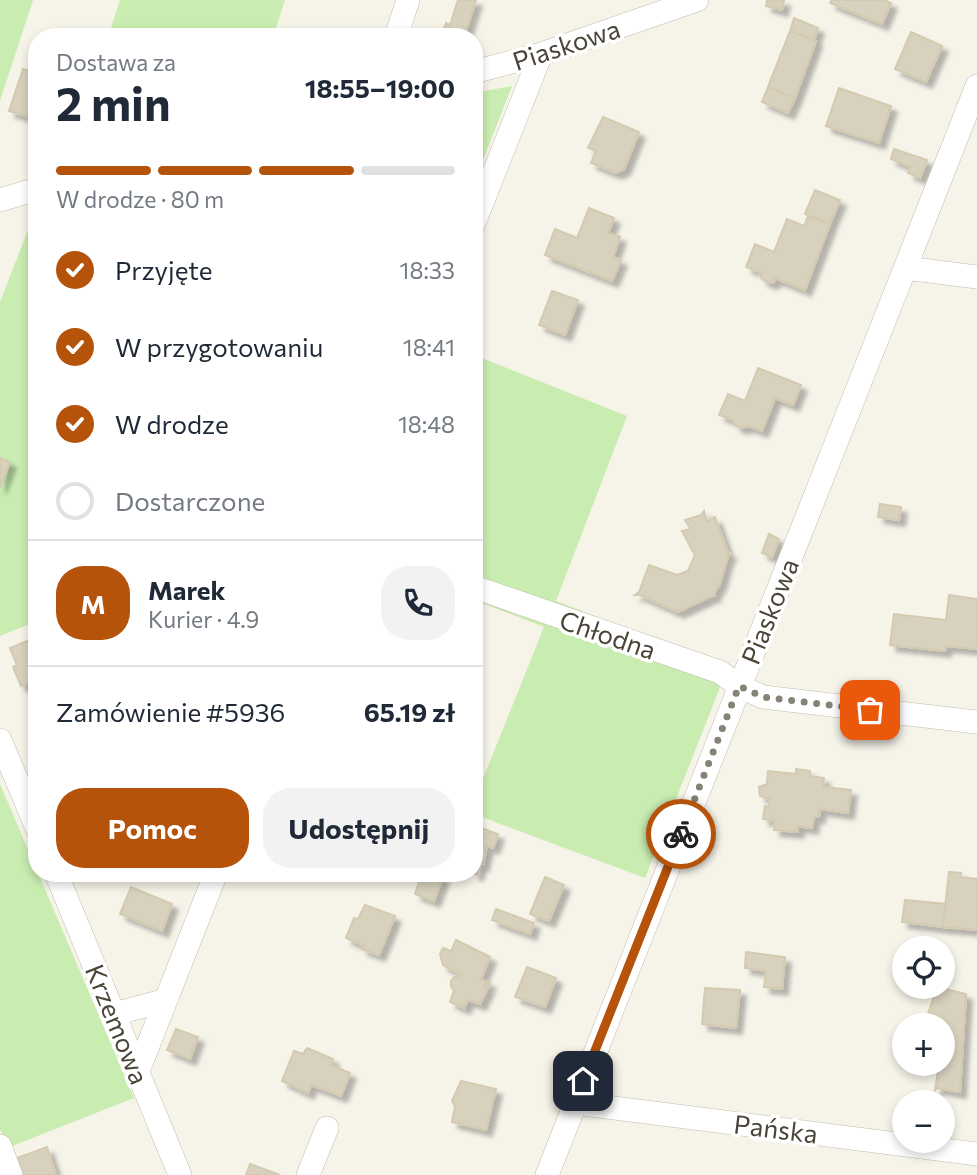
<!DOCTYPE html>
<html lang="pl">
<meta charset="utf-8">
<style>
:root{--surface:#fff;--page:#f2f2f3;--text:#1f2937;--muted:#747a83;--line:#e0e1e3;--accent:#b45309}
body{margin:0;font-family:Commissioner,sans-serif;background:var(--page);color:var(--text);height:100vh;display:flex;flex-direction:column;font-size:26px;white-space:nowrap}
*{box-sizing:border-box;margin:0}
p{font-size:23px;color:var(--muted)}
.icon{flex:none;width:38px;height:38px;fill:none;stroke:currentColor;stroke-width:2;stroke-linecap:round;stroke-linejoin:round}
.map{position:relative;flex:1;overflow:hidden}
.side{position:absolute;left:28px;top:28px;width:455px;height:854px;display:flex;flex-direction:column;background:var(--surface);border-radius:28px;box-shadow:0 4px 10px #0003}
.side>*{flex:none}
.fabs{position:absolute;left:892px;top:936px;display:grid;gap:14px}
.fabs a{display:grid;place-items:center;width:63px;height:63px;border-radius:50%;background:var(--surface);box-shadow:0 4px 10px #0003;font-size:35px}
.pin{position:absolute;display:grid;place-items:center;width:60px;height:60px;color:#fff;margin:-30px;border-radius:14px;box-shadow:0 4px 10px #0006}
.courier{position:absolute;display:grid;place-items:center;width:70px;height:70px;margin:-35px;border:5px solid #b45309;border-radius:50%;background:#fff;color:#222;box-shadow:0 2px 9px #0007}
.overview em{font-style:normal;font-weight:700}
.overview div{display:flex;flex-direction:column-reverse}
.overview{display:flex;align-items:center;justify-content:space-between;height:119px;padding:0 28px}
h1{font-size:46px;font-weight:700;line-height:52px}
.bar{display:grid;grid-template-columns:repeat(4,1fr);gap:10px 7px;align-content:center;height:84px;padding:0 28px}
.bar i{height:9px;border-radius:5px;background:var(--line)}
.bar .current{background:var(--accent)}
.bar p{grid-column:span 4}
.line{display:flex;align-items:center;gap:18px;padding:0 28px;border-top:2px solid var(--line)}
.line div{flex:1}
.round{display:grid;place-items:center;flex:none;width:74px;height:74px;border-radius:28px;background:var(--page)}
ol{padding:0 28px;list-style:none}
li{display:flex;align-items:center;gap:21px;height:77px}
li p{margin-inline-start:auto}
li .icon{padding:7px;border-radius:50%;background:var(--accent);color:#fff;stroke-width:4}
li:last-child{color:var(--muted)}
li i{width:38px;height:38px;border:4px solid var(--line);border-radius:50%}
.primary-button{display:flex;gap:14px;margin-top:auto;padding:14px 28px}
.primary-button a{flex:1;height:80px;border-radius:28px;background:var(--accent);color:#fff;font-size:28px;font-weight:700;line-height:80px;text-align:center}
.primary-button a+a{background:var(--page);color:var(--text)}
.map>svg:first-child{display:block}
</style>
<div class="map">
<svg width="977" height="1175" viewBox="0 0 977 1175">
<defs>
<filter id="shadow"><feDropShadow dx="6" dy="6" stdDeviation="2" flood-color="#0004"/></filter>
</defs>
<rect width="100%" height="100%" fill="#f6f3e9"/>
<path fill="#c9ecb0" d="M0,0H33L0,101Z
M120,0H285L273,37H108Z
M512,86L474,183V93Z
M37,207V621L0,636V302Z
M474,355L627,416L556,601L728,667L645,878L474,814V801L544,627L474,600Z
M0,784L134,1098L7,1148L0,1129Z"/>
<path fill="#d8d1be" stroke="#d3cab0" stroke-width="2" filter="url(#shadow)" d="M458,0H476L464,37H447V35L442,33L446,23L450,25Z
M767,0H784L782,10L766,6Z
M832,0H884L891,3L882,24L830,3Z
M794,18L818,28L814,40L790,31Z
M790,31L816,41L795,98L768,87Z
M911,32L942,46L926,82L895,69Z
M23,69L37,73V106L33,105L30,117L9,111Z
M768,87L795,98L788,113L762,102Z
M839,88L891,106L879,143L826,126Z
M603,117L639,132L624,169L616,173L591,163L596,151L588,148Z
M894,149L927,160L920,178L908,173L911,167L891,159Z
M815,190L840,200L830,224L805,214Z
M589,208L614,218L608,233L620,237L613,257L621,260L612,281L545,255L555,229L577,238Z
M808,216L830,224L805,290L775,278L774,282L770,283L763,280L760,276L762,273L746,267L755,244L774,252L787,219L804,226Z
M552,291L578,300L565,335L539,325Z
M758,368L801,385L793,405L775,398L762,431L748,426L742,428L736,426L733,420L719,415L728,394L745,401Z
M0,458L10,462L0,488Z
M880,504L901,507L899,520L878,517Z
M704,511L707,522L715,517L728,553L731,554L728,556L720,584L714,593L715,596H712L678,612L640,595H635L639,592L649,565L677,575L688,571L695,555L682,531L691,529L685,520L701,515Z
M769,534L779,539L772,557L762,553Z
M949,595L977,599V649L946,646L945,651L890,645L894,614L946,620Z
M37,637V679L21,686L13,667L17,665L10,648Z
M796,769L810,771V776L824,778L823,787L851,790L848,813L820,809L819,817H814L812,828L798,826V832L774,830L775,821L763,819L765,806L769,807L770,799L760,796L759,787L767,784L768,771L796,774Z
M476,826L498,834L493,848L487,846L483,865H480L477,875L472,873H474Z
M949,872L961,873L960,877L977,879V930L943,927Z
M422,873H434L443,877L434,901L415,894Z
M545,877L564,885L549,921L530,914Z
M131,887L172,904L162,931L120,914Z
M905,900L946,904L943,927L902,922Z
M365,905L395,916L379,955L362,949L363,945L346,938L354,918L358,919Z
M496,909L534,923L530,934L492,920Z
M456,940L490,957L481,979L490,983L489,985L485,984L484,987L488,988L480,1004L468,1000L464,1008L450,1002L454,991L451,986V981L454,977L460,976L461,974L443,965L440,954L443,948L451,951Z
M746,952L785,957L782,989L764,987L766,971L745,968Z
M527,967L556,978L545,1007L515,997Z
M937,987L966,994L960,1092L937,1088L935,1090L939,1064H943V1026H924Z
M705,988L740,990L736,1028L702,1024Z
M176,1029L198,1037L190,1059L167,1050Z
M307,1048L333,1059L331,1065L350,1073L341,1096L311,1085L308,1093L282,1081L294,1051L303,1054Z
M461,1081L496,1089L486,1130L452,1122L455,1106L452,1101Z
M47,1147L56,1175H23L17,1158Z
M250,1164L280,1175H246Z"/>
<g fill="none" stroke-linecap="round" stroke-linejoin="round">
<g stroke="#c2bdab" stroke-width="24">
<path id="minor" d="M396,37L408,0
M474,72L541,54L697,0
M0,200L37,189
M474,223L541,54
M906,268L977,277
M474,587L720,672L739,686L763,697L977,722
M0,740L37,828
M56,873L180,1175
M114,1014L166,1000
M138,1071L216,873
M575,1103L977,1154
M0,1146L11,1175
M308,1175L327,1128
M547,1175L977,86"/>
</g>
<use href="#minor" stroke="#fff" stroke-width="23"/>
</g>
<g fill="none" stroke-linecap="round" stroke-linejoin="round">
<path stroke="#868275" stroke-width="7" stroke-dasharray="0 12.6" d="M681,834L739,686L763,697L870,710"/>
<path stroke="#b45309" stroke-width="9" d="M583,1081L681,834"/>
</g>
<g text-anchor="middle" dominant-baseline="central" stroke-width="7" stroke-linejoin="round" paint-order="stroke">
<g font-size="26" fill="#4a4537" stroke="#fff">
<text transform="translate(566 44) rotate(-18)">Piaskowa</text>
<text transform="translate(769 611) rotate(-68)">Piaskowa</text>
<text transform="translate(608 634) rotate(19)">Chłodna</text>
<text transform="translate(118 1024) rotate(68)">Krzemowa</text>
<text transform="translate(776 1128) rotate(7)">Pańska</text>
</g>
</g>
</svg>
<div class="fabs">
<a><svg class="icon" aria-label="locate" viewBox="0 0 24 24"><circle cx="12" cy="12" r="6"/><path d="M12 2v4M12 18v4M2 12h4M18 12h4"/></svg></a>
<a>+</a>
<a>−</a>
</div>
<div class="pin" style="left:870px;top:710px;background:#ea580c"><svg class="icon" aria-label="bag" viewBox="0 0 24 24"><path d="M5 8h14l-1 12H6zM9 8a3 3 0 0 1 6 0"/></svg></div>
<div class="pin" style="left:583px;top:1081px;background:#1f2937"><svg class="icon" aria-label="home" viewBox="0 0 24 24"><path d="M3 11l9-7 9 7M6 9v11h12V9"/></svg></div>
<div class="courier" style="left:681px;top:834px"><svg class="icon" aria-label="bike" viewBox="0 0 24 24"><circle cx="6" cy="16" r="4"/><circle cx="18" cy="16" r="4"/><path d="M6 16l4-8h5l3 8M10 8l3 8H6M13 5h3"/></svg></div>
<section class="side">
<div class="overview"><div><h1>2 min</h1><p>Dostawa za</p></div><em>18:55–19:00</em></div>
<div class="bar"><i class="current"></i><i class="current"></i><i class="current"></i><i></i><p>W drodze · 80 m</p></div>
<ol>
<li><svg class="icon" aria-label="check" viewBox="0 0 24 24"><path d="M5 12l5 5 9-10"/></svg>Przyjęte<p>18:33</p></li>
<li><svg class="icon" aria-label="check" viewBox="0 0 24 24"><path d="M5 12l5 5 9-10"/></svg>W przygotowaniu<p>18:41</p></li>
<li><svg class="icon" aria-label="check" viewBox="0 0 24 24"><path d="M5 12l5 5 9-10"/></svg>W drodze<p>18:48</p></li>
<li><i></i>Dostarczone</li>
</ol>
<div class="line" style="height:126px"><b class="round" style="background:var(--accent);color:#fff">M</b><div><b>Marek</b><p>Kurier · 4.9</p></div><a class="round"><svg class="icon" aria-label="phone" viewBox="0 0 24 24"><path d="M5 4h4l2 5-3 2q2 4 5 5l2-3 5 2v4C11 20 4 13 5 4z"/></svg></a></div>
<div class="line" style="height:91px"><div>Zamówienie #5936</div><b>65.19 zł</b></div>
<div class="primary-button"><a>Pomoc</a><a>Udostępnij</a></div>
</section>
</div>
